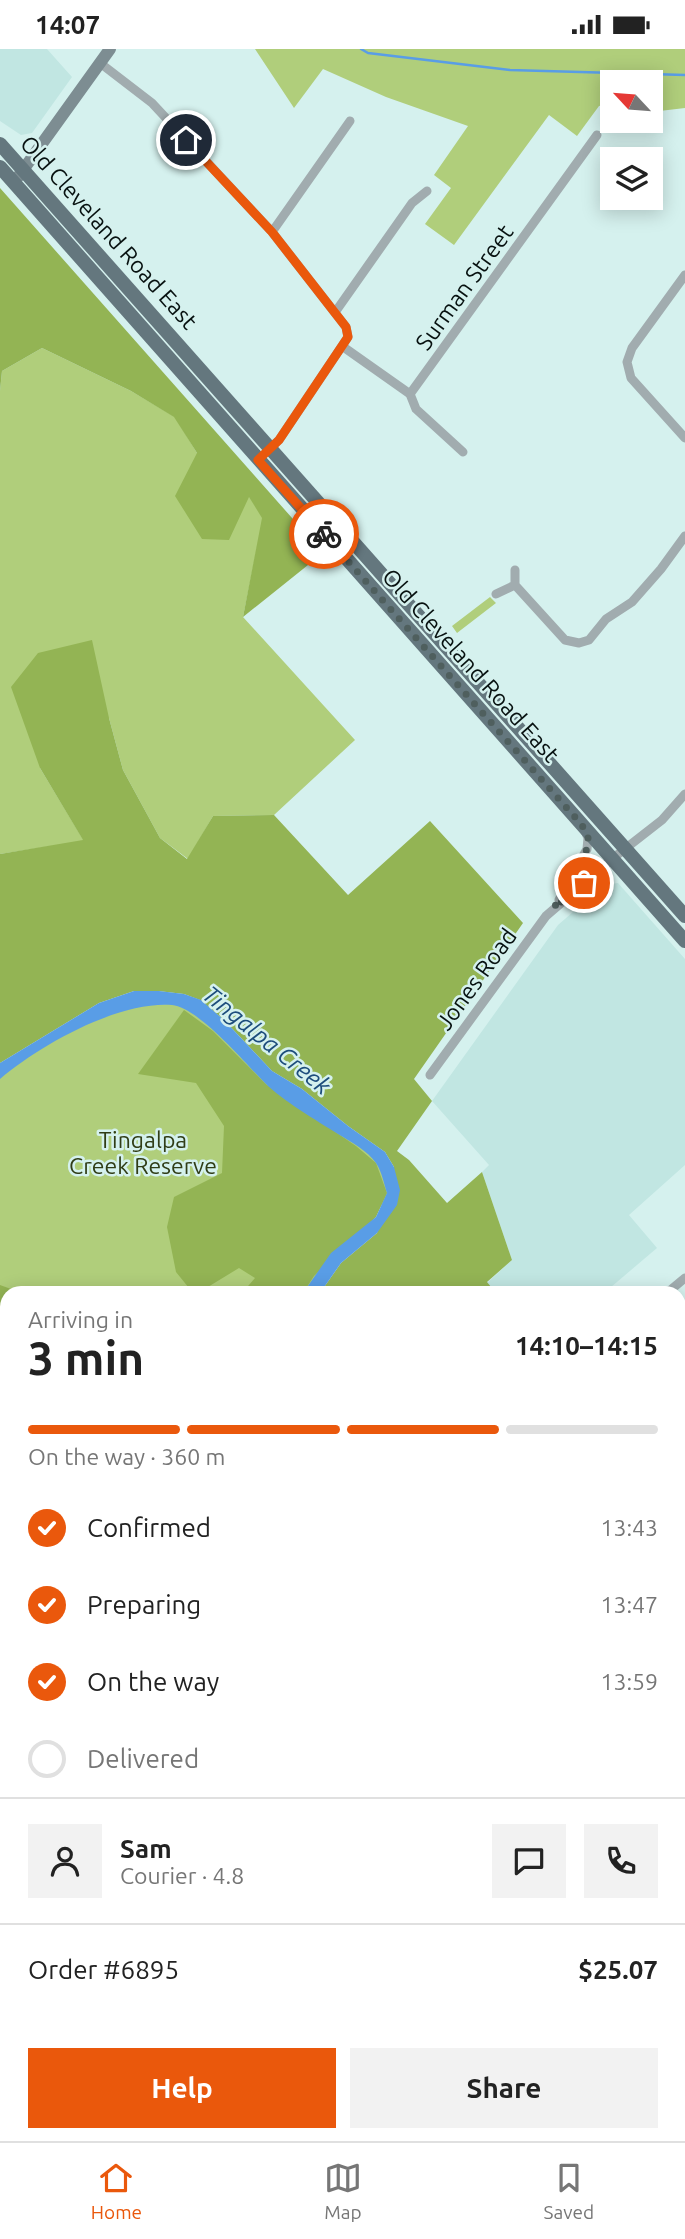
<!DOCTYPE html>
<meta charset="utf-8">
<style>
:root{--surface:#fff;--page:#f2f2f2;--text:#222;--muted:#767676;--line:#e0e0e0;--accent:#ea580c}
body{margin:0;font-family:Ubuntu,sans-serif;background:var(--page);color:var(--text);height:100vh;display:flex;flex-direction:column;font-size:26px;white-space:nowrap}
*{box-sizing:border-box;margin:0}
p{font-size:23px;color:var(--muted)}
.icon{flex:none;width:38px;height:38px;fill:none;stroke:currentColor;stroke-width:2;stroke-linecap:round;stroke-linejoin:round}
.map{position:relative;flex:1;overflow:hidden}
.side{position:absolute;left:0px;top:1237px;width:686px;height:856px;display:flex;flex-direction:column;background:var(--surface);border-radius:21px 21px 0 0;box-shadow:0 4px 18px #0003}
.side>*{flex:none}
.needle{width:46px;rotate:296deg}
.buttons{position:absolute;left:600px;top:21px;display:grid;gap:14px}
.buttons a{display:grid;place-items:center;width:63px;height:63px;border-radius:0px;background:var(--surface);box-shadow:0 4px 18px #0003;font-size:35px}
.pin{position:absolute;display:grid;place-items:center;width:60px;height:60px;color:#fff;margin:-30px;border:4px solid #fff;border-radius:50%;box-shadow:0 2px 7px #0007}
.courier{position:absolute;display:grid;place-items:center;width:70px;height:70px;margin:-35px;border:5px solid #ea580c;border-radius:50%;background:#fff;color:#222;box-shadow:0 2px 9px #0007}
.summary em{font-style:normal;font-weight:600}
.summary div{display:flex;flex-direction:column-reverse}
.summary{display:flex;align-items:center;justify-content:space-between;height:119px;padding:0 28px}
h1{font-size:46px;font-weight:600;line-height:52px}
.bar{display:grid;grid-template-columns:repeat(4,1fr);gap:10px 7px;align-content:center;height:84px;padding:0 28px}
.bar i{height:9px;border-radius:5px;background:var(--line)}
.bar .current{background:var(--accent)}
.bar p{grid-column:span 4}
.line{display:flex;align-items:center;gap:18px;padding:0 28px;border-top:2px solid var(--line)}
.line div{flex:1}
.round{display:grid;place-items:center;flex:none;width:74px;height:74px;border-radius:0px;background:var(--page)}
ol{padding:0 28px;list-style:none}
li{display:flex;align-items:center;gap:21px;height:77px}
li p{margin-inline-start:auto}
li .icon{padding:7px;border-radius:50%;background:var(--accent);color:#fff;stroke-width:4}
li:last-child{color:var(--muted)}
li i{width:38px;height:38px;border:4px solid var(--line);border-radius:50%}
.cta{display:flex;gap:14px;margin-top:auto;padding:14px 28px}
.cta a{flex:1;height:80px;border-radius:0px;background:var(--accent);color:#fff;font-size:28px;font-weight:600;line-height:80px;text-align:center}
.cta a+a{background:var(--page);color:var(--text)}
.status{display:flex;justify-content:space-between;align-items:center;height:49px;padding:0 35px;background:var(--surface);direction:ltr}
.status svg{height:19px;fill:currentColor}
.tab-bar{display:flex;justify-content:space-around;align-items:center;height:98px;border-top:2px solid var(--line);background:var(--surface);font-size:19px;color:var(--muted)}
.tab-bar a{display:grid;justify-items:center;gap:4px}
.tab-bar .current{color:var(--accent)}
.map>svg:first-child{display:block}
</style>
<div class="status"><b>14:07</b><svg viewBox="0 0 49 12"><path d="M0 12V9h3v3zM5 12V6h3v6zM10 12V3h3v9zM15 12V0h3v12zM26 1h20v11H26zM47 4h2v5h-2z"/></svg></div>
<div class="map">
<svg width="685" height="2092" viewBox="0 0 685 2092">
<rect width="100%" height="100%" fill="#d5f1ee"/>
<path fill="#c1e6e2" d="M0,0H47L72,28L32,84L21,86L0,72Z
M618,834L685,910V1116L629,1166L657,1199L604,1244H496L487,1234L512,1211L482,1123L489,1116L432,1052L558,876L604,836Z"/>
<path fill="#b0ce7b" d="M255,0H685V59L651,63V33H612V61L605,56L599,57L577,87L549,66L454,196L425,175L451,139L434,126L468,77L386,48L323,20L294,59Z
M42,299L131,342L175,368L197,404L249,447L263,469L243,568L355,691L274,766L213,767L188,810L160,789L123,721L109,669L40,719L84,792L0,805V342L2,322Z
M490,548L496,554L457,584L452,577Z
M187,954L383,1111L393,1142L313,1244H7V1948L0,1953V1021L109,958Z
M685,1772V2092H73V2086H679V1773Z"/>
<path fill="#93b454" d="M0,139L323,504L243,568L262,469L249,448L229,491L202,490L175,447L197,404L174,368L131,342L42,299L2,322L0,342Z
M92,591L109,669L123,721L160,789L187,810L213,767L274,766L348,846L430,772L523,874L414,1030L432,1052L397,1102L409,1111L447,1154L482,1123L512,1211L487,1233L496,1244H320L341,1214L377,1184L394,1118L385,1103L348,1077L302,1040L272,1022L225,972L200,951L184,945L158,942H134L99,954L0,1014V805L83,791L40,719L11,638L38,604Z
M184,961L213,982L267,1036L356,1097L376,1114L387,1144L376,1168L314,1227L303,1244H242L255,1229L239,1219L198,1244H193L176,1223L167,1178L174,1148L222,1124L224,1077L196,1034L138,1025Z
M0,1236L22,1244H7V2086H66L65,2092H0Z
M679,1460L685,1464V1837L679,1841Z
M86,2086H537V2092H87Z"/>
<path fill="#599de6" d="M134,942H159L184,945L201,951L225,972L272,1022L302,1040L348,1077L385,1103L394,1118L400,1141L397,1156L377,1184L341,1214L320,1244H303L331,1204L376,1168L387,1144C384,1135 382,1123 376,1114C368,1102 351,1093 338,1085C316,1071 283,1052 265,1034C246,1015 198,958 172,956C118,952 40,996 0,1030V1014L99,954Z"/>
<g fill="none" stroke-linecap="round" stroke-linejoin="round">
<path stroke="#599de6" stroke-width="2.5" d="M361,0L368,4L510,21L685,26
M679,1773L685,1772"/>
<path stroke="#a1acaf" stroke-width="9" d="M100,14L152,54L272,183L346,278L348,288L279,391L267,402
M272,183L350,72
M685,226L632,299L627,313L631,329L685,389
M336,262L412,154L427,142
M342,297L410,345L597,86
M410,345L416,360L463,403
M515,536L565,591L579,594L589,591L606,570L632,553L661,520L685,487
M496,545L515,536V521
M559,851L587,800L588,789L585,782
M430,1026L546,867L612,810L662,771L685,745
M667,1244L685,1229
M679,1375L685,1370"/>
<path stroke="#7d8d92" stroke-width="12" d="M18,128L110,0"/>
<path stroke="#64777e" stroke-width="14" d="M0,95L685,867
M0,118L685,892"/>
</g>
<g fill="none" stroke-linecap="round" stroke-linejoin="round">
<path stroke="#4f5f5e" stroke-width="7" stroke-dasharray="0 12.6" d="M324,485L582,776L588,789L587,800L554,859L584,834"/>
<path stroke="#ea580c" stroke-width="9" d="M186,91L272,183L346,278L348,288L279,391L258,411L324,485"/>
</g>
<g text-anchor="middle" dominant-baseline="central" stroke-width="5" stroke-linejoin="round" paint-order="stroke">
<g font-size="23" fill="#071110" stroke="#d5f1ee">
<text transform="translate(109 183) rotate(48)">Old Cleveland Road East</text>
<text transform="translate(464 238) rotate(-54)">Surman Street</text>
<text transform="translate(471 616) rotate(48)">Old Cleveland Road East</text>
<text transform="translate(476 930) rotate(-54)">Jones Road</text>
</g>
<g font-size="23" fill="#303d16" stroke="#d5f1ee">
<text x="143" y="1090">Tingalpa<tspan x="143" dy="26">Creek Reserve</tspan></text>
</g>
<g font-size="24" font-style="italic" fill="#1d4d7c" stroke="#d5f1ee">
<text transform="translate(267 991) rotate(39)">Tingalpa Creek</text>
</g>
</g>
</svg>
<div class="buttons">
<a><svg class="needle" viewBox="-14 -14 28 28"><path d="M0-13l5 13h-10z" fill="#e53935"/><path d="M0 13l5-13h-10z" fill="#767676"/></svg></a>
<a><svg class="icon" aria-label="layers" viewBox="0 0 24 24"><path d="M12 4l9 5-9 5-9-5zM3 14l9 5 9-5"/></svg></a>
</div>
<div class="pin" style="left:584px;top:834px;background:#ea580c"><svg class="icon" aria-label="bag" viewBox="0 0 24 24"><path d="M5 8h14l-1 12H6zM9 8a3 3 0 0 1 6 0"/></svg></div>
<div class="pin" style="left:186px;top:91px;background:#1f2937"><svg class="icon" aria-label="home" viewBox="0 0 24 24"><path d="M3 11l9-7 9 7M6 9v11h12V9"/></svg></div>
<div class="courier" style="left:324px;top:485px"><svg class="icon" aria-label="bike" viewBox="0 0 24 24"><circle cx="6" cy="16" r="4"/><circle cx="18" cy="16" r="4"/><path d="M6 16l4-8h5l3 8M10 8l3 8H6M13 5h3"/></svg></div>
<section class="side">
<div class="summary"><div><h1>3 min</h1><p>Arriving in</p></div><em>14:10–14:15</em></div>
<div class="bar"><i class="current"></i><i class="current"></i><i class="current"></i><i></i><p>On the way · 360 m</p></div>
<ol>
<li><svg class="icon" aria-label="check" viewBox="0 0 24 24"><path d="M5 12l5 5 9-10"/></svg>Confirmed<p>13:43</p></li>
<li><svg class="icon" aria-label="check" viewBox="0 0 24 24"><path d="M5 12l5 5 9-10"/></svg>Preparing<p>13:47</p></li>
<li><svg class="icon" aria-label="check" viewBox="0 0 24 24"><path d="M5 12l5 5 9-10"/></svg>On the way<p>13:59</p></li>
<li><i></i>Delivered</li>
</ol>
<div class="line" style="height:126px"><a class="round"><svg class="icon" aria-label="person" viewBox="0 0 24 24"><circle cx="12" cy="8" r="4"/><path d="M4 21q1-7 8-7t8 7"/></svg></a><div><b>Sam</b><p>Courier · 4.8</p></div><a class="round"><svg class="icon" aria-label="chat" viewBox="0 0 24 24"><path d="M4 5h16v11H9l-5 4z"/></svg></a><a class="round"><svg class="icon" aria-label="phone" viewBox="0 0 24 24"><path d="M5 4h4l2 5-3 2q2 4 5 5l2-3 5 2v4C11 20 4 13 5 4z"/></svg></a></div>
<div class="line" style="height:91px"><div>Order #6895</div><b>$25.07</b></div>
<div class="cta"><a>Help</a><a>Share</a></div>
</section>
</div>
<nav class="tab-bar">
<a class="current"><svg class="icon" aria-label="home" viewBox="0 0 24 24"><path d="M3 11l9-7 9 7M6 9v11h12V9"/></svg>Home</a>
<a><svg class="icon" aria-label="map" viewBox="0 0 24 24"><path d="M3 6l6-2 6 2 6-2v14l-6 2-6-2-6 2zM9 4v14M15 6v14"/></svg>Map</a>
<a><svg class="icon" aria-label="saved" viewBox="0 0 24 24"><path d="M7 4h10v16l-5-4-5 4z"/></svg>Saved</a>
</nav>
